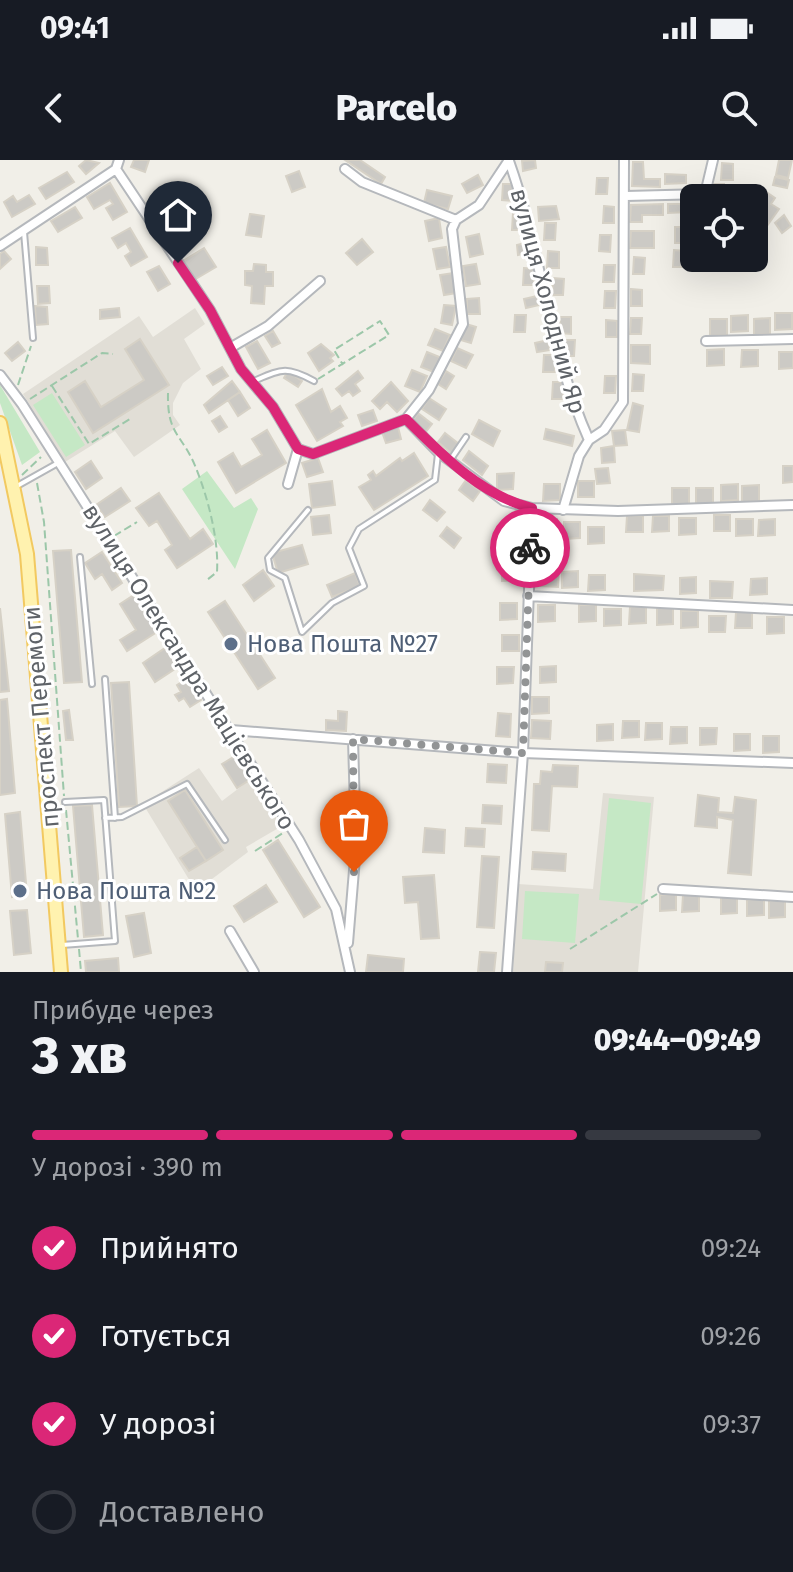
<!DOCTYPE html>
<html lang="uk">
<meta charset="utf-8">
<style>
:root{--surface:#171b24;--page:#20242c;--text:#f1f3f6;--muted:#9ea1a6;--line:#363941;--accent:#db2777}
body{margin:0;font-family:"Fira Sans",sans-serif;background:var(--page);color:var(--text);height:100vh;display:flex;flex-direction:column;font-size:30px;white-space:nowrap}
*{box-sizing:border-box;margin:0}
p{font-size:26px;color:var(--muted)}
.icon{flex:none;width:44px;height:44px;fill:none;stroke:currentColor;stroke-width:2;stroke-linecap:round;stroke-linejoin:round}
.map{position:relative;height:812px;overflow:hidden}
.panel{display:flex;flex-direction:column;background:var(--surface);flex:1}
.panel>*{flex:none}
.controls{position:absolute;left:680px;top:24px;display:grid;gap:16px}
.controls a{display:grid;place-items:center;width:88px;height:88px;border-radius:12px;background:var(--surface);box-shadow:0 8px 32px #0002;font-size:40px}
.pin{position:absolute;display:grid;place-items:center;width:68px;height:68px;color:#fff;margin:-82px -34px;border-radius:50% 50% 50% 0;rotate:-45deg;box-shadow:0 0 8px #0007}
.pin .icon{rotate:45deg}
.courier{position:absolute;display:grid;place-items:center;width:80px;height:80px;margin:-40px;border:6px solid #db2777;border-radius:50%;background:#fff;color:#222;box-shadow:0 2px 10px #0007}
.head em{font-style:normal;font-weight:800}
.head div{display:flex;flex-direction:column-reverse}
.head{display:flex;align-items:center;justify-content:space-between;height:136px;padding:0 32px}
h1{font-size:52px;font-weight:800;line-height:60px}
.bar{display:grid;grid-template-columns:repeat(4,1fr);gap:12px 8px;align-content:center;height:96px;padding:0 32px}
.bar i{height:10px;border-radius:6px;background:var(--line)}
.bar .current{background:var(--accent)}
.bar p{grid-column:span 4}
ol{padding:0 32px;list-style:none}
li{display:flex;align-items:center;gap:24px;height:88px}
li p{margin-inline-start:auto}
li .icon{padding:8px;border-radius:50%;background:var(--accent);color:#fff;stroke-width:4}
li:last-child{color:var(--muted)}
li i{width:44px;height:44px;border:4px solid var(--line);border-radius:50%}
.status{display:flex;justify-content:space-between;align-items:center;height:56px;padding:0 40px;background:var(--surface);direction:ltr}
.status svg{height:22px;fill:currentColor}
header{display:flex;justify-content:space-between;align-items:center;height:104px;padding:0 32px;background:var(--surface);font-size:36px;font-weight:800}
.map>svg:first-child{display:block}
</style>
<div class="status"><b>09:41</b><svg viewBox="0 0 49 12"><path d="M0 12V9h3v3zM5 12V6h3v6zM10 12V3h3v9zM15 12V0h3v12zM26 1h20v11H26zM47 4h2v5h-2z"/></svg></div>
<header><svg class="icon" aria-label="back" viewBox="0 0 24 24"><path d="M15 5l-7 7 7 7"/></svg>Parcelo<svg class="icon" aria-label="search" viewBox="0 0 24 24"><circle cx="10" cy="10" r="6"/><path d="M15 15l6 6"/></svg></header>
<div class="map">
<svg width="793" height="812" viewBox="0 0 793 812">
<rect width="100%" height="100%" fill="#f1efe8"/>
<path fill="#e1ded6" d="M195,148L205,164L184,179L201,209L183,223L173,243V255L180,265L134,297L115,271L65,302L23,234L139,156L153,177Z
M199,608L222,641L251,619L282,666L246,687L248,692L196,731L143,644Z
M603,633L654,637L638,812H513L518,724L593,729Z"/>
<path fill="#c5e8c5" d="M0,225L40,292L22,305L0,243Z
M52,233L85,285L66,297L33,245Z
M207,311L234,348L251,338L258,349L235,409L182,329Z
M609,638L651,643L641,744L599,740Z
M525,731L579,734L575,783L522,779Z"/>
<path fill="#cccac5" stroke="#d6d1c6" stroke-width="2" d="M86,0L99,3L86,14L79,6Z
M134,0H149L145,12L131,7Z
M345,0H360L385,17L381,24Z
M535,0L536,8L523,11L522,1Z
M779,0H792L788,18L776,15Z
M633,2H643L644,19H660V27L632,26Z
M722,3L733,4V20H721Z
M299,11L305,27L292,32L286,16Z
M67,12L74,22L46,39L39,28Z
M665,14L686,15V23L665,24Z
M478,15L483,25L467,33L462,24Z
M775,17L789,20L787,28L773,25Z
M597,18H608L607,34H596Z
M110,23L127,52L113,60L106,48L113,44L110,40L94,49L87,37Z
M503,24H514V41L502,40Z
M713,24H724V38H712Z
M427,30L452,36L448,49L424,43Z
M765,31L775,38L771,44L779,49L762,73L754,68V62L763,50L759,47Z
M29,35L35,44L12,57L4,42L13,36L17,42Z
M663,44V55H642V62H630L631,45Z
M668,44H689V52L668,53Z
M556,46L559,59L539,61L538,47Z
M604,46L614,47V63H603Z
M75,47L82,58L58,72L51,61Z
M513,53L524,54L523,70H512Z
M250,54L264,56L261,77L246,75Z
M784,55L791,66L782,73L775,63Z
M439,58L442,78L429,81L425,61Z
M545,63H556L555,80H544Z
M178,65L189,84L177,91L167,72Z
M675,67H686V83H675Z
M130,68L147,97L131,106L125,96L131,92L126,83L118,88L112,78Z
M631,71H654V88H630Z
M479,74L483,94L470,97L466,77Z
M600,75H611L610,92L599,91Z
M362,79L373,92L357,105L346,93Z
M529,82L531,92L518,95L517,85Z
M36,87L47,88L48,105H36Z
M446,87L450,107L437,109L433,89Z
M204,88L216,107L194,120L183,101Z
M674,90L685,91L684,107H673Z
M689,90H694V98H699V107H688Z
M4,91L11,99L0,109V94Z
M548,91L559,92V108H547Z
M634,97L645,98L644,114H633Z
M254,104L266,105V112H273V126H265L264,144L251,143L252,126L245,125V111H253Z
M476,104L480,124L466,126L463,106Z
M604,105H615L614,122H603Z
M159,106L170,124L158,131L147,112Z
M524,108L535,109L534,125H523Z
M454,113L457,133L444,135L440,115Z
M553,118L564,119L563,135H552Z
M37,126H49L50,143L38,144Z
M631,129L642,130V146H631Z
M605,131H616L615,148H604Z
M537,136L539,145L526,148L524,139Z
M479,138L480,154H467V139Z
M444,145L456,146L452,165L441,163Z
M35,146L47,147L48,164L36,165Z
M119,148L120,157L100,159V150Z
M775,153H792V169L775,170Z
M515,155H526L525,172H514Z
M748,155V171L731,172V156Z
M560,157H571V174L559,173Z
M631,158H642L641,174H630Z
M770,158V174L754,175V159Z
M710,159H727V175L710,176Z
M606,160L617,161V177H606Z
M466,164L476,167L471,183L461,180Z
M435,169L450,175L443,191L428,185Z
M273,171L280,183L272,187L265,176Z
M140,179L169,225L93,273L68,232L85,221L101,247L144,220L125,189Z
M548,180L550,190L537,192L535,183Z
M564,180H575L574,196H563Z
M257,181L270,203L258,209L246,187Z
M18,182L25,191L12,201L5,193Z
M321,184L334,195L330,198L333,201L319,211L308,193Z
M631,185H650V204L631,203Z
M457,188L473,195L466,208L451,201Z
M724,189V205L707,206V190Z
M742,190H758V206L741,207Z
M427,192L442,198L436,213L421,207Z
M779,192H793V208L779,209Z
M544,195H555V212H543Z
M222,207L228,216L213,225L207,216Z
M412,210L427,216L420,232L405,226Z
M288,211L302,221L298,227L284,218Z
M358,211L363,218L355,224L360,231L353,236L349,231L342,236L336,229Z
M446,211L454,216L446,229L438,224Z
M633,214L644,215L643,231H632Z
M605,216H616L615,233H604Z
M232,221L240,232L209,253L204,245Z
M391,222L408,241L397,252L387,242L380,249L372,241Z
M553,222H564L563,239H552Z
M322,229L331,252L340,246L347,258L340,262L343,266L317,281L296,245Z
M240,232L250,248L238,256L228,240Z
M429,238L446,249L439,260L422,249Z
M633,243L643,246L639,272L627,270Z
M373,250L377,261L362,266L358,255Z
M418,253L432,264L425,273L411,263Z
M220,256L227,267L219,272L212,261Z
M479,260L500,271L493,286L472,274Z
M398,267L401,279L386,283L382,272Z
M546,269L574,276L572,286L544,279Z
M267,270L286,303L236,333L218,302L233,293L241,307L262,295L252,279Z
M625,270L627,285L614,286L612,271Z
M445,273L459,284L452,294L438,282Z
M614,286L615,302L602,303L601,288Z
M469,291L488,306L482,315L463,300Z
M414,293L428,316L374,350L359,327L371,320L368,315L373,311L376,316L400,298L402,301Z
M318,298L323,312L307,317L302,303Z
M91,301L102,318L86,329L75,312Z
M783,306H793V322L783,323Z
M608,308L610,323L597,324L595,309Z
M514,313L513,329L497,330V314Z
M466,320L480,331L473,341L459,330Z
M332,321L335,345L312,348L309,324Z
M578,321H594V337H578Z
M544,324H560V340L543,341Z
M738,324V340L721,341V325Z
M759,325V341L742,342V326Z
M121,328L130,341L105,357L96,345Z
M672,328H689V344H672Z
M696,328H713V344L696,345Z
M159,333L190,379L203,369L213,384L177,408L165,390L172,385L157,361L149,366L136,348Z
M430,340L445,352L437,361L423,350Z
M516,348L530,350L528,361L514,359Z
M329,355L331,373L313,375L311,357Z
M714,355H730V371H714Z
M627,356H643V372H626Z
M653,356H669V371L652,372Z
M679,358H696V374L679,375Z
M557,359V375L540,376V360Z
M736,359H753V375L736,376Z
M775,359V375L758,376L759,360Z
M514,362H530V378L513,379Z
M564,362H580V378L564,379Z
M447,367L461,378L454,388L440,376Z
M588,367H604V383L588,384Z
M302,385L308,404L278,413L272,393Z
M71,390L82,522L64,523L53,391Z
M102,392L122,423L112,430L102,414L95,419L85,403Z
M543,399L559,400L558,427L541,426Z
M502,404H518V420L502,421Z
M263,410L274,426L254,441L243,425Z
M578,411V427L562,428V412Z
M355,413L360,426L332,437L327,425Z
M634,414L664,416L663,430L634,431Z
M589,415H605V430L588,431Z
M696,417V433L680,434V418Z
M767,418V434L750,435L751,419Z
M710,421L733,422L732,438H710Z
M134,435L157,472L127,491L120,480L136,470L120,444Z
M225,441L275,518L258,529L208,452Z
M500,443H517V459L500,460Z
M538,445H555V461L538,462Z
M579,445H596V461L579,462Z
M630,447H646V463L629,464Z
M0,448L9,531L0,532Z
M657,448H673V464L657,465Z
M604,449H621V465L604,466Z
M681,451H698V467L681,468Z
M736,452H752V468H735Z
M709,456H726L725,472H709Z
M767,457H784V473L767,474Z
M502,475H519V491H502Z
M165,488L178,507L155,522L143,503Z
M556,506V522L540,523V507Z
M497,507H514L513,523L497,524Z
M188,518L201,540L190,547L184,538L179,541L175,535L181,532L177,525Z
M129,522L137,646L119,647L111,523Z
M532,537H549V553L532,554Z
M7,539L15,633L0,635V540Z
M69,550L73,580H66L63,551Z
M338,551L347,552L346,571L326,570V560L338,561Z
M498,553L511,554L510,577L496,576Z
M532,560L551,561L550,579L531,578Z
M623,561H639V577L622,578Z
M646,563H662V579L645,580Z
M613,564V580L597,581V565Z
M671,567H687V583L670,584Z
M700,568H717L716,584L700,585Z
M734,574H750V590L734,591Z
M763,576H779V592L763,593Z
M237,595L251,619L237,628L222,604Z
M488,604L507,605L506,623L487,622Z
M553,605L578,606L577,627L552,626L549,671L532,670L534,624H540L541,611L552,612Z
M185,630L223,690L206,701L168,641Z
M698,635L719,638L718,652L733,653L735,637L756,640L751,715L728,713L733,660L717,657V668L695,666Z
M92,645L103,775L84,777L73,646Z
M483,645L502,646L501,664L482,663Z
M20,652L27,735L12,737L5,654Z
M425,668L445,670L444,693L423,692Z
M466,668L485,669L484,687L465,686Z
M278,680L320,747L304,757L263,690Z
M197,687L206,701L189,711L180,698Z
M533,692L566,694L565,711L532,709Z
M482,696L499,697L494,768L477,767Z
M434,715L439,778L421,779L418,742L405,743L403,717Z
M266,725L277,742L244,762L234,746Z
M676,734V750L660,751V735Z
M683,735H699V751L682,752Z
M721,737H737V753L721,754Z
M764,739V755L747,756V740Z
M769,741H785V757L769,758Z
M27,750L31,793L14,795L10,751Z
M144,753L151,793L134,797L126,756Z
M480,792L496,793L494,812H478Z
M368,795L404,799L403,812H366Z
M118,798L119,812H86L85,801Z
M546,802L563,803L562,812H545Z"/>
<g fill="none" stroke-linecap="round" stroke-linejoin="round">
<g stroke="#b5b8bc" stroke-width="8">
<path id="lane" d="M24,72L33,178
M254,221C282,209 286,206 314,221
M451,299L466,277
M17,326L58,303
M308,350L268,398L270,410L285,418L302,472L332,443L364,426L349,388L359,369L435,320L438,294
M80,397L92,524
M105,519L115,658
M105,658L122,657L187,624L225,680
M62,785L115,781L104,640L65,642"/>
</g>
<g stroke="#b5b8bc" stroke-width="12">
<path id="street" d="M509,1C542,93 549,191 589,280
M116,9L210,150L241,209L273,247L298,289L288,324
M345,9L362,22L456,60
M626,36L705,34L713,0
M693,83L694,80
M0,86L116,9L119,0
M706,181L793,179
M230,188L268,166L320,121
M0,215L22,244L299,680L336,749L350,812
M406,259L438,292L504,341L532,348L618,351L793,345
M298,289L313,294L406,259L429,230L463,164L452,69L456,60L479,45L509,0
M563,350L579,296L589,280L604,270L623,242L624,0
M528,436L793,450
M231,570L523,593L793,603
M663,729L793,737
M230,771L254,812
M348,783L356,686L353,579
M507,812L523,593L532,348"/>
</g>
<g stroke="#f2c960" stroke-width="16">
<path id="primary" d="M0,263L27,394L61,812"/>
</g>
<path stroke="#9cc7a9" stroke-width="2" stroke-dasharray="8 4" stroke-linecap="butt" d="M318,219L389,175L380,161L334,190L343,205
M18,225L31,186
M52,226L89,284L130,259
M168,233C167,276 182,273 196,308C208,338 219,380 217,412L207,420
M30,239L102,193L113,194
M22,315L41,297
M37,323L44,362L64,636
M114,376L137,362
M66,650L78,779
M255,691L283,673
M79,789L81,812
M570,789L657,734"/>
<use href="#lane" stroke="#fff" stroke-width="4"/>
<use href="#street" stroke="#fff" stroke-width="8"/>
<use href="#primary" stroke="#fff2af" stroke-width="12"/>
</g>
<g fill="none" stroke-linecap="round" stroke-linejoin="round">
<path stroke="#929495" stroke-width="8" stroke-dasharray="0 14.4" d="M354,712L353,579L523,593L530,388"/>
<path stroke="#db2777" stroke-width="10" d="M178,103L210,150L241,209L273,247L298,289L313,294L406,259C442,295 482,336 532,348L530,388"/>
</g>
<g fill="#5c6f8a" stroke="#fff" stroke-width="3">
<circle cx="231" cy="484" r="8"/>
<circle cx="20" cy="731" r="8"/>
</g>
<g text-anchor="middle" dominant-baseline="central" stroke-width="6" stroke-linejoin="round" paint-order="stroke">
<g font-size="24" fill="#5f6368" stroke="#fff">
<text transform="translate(548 141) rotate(75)">вулиця Холодний Яр</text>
<text transform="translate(189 507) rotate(58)">вулиця Олександра Мацієвського</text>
<text transform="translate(41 557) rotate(-95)">проспект Перемоги</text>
</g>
<g font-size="24" fill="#4e5e75" stroke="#fff" text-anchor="start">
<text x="247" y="484">Нова Пошта №27</text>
<text x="36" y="731">Нова Пошта №2</text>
</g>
</g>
</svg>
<div class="controls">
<a><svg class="icon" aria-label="locate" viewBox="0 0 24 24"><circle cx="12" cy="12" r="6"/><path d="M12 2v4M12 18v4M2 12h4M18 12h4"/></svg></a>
</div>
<div class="pin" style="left:354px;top:712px;background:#ea580c"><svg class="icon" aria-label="bag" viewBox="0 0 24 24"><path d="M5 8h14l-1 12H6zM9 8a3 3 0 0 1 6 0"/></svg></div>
<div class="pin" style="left:178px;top:103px;background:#1f2937"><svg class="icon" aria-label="home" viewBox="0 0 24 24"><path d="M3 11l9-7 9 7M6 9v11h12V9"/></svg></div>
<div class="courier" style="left:530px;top:388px"><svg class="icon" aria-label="bike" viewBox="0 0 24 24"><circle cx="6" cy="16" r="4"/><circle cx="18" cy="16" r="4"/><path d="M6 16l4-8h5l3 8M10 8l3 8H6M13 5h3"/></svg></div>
</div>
<section class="panel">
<div class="head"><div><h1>3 хв</h1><p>Прибуде через</p></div><em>09:44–09:49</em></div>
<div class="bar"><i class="current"></i><i class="current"></i><i class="current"></i><i></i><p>У дорозі · 390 m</p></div>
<ol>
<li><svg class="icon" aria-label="check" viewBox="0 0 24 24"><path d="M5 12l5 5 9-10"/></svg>Прийнято<p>09:24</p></li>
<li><svg class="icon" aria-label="check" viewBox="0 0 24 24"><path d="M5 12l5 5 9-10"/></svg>Готується<p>09:26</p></li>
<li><svg class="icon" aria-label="check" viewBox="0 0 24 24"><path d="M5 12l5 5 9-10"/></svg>У дорозі<p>09:37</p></li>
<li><i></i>Доставлено</li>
</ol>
</section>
